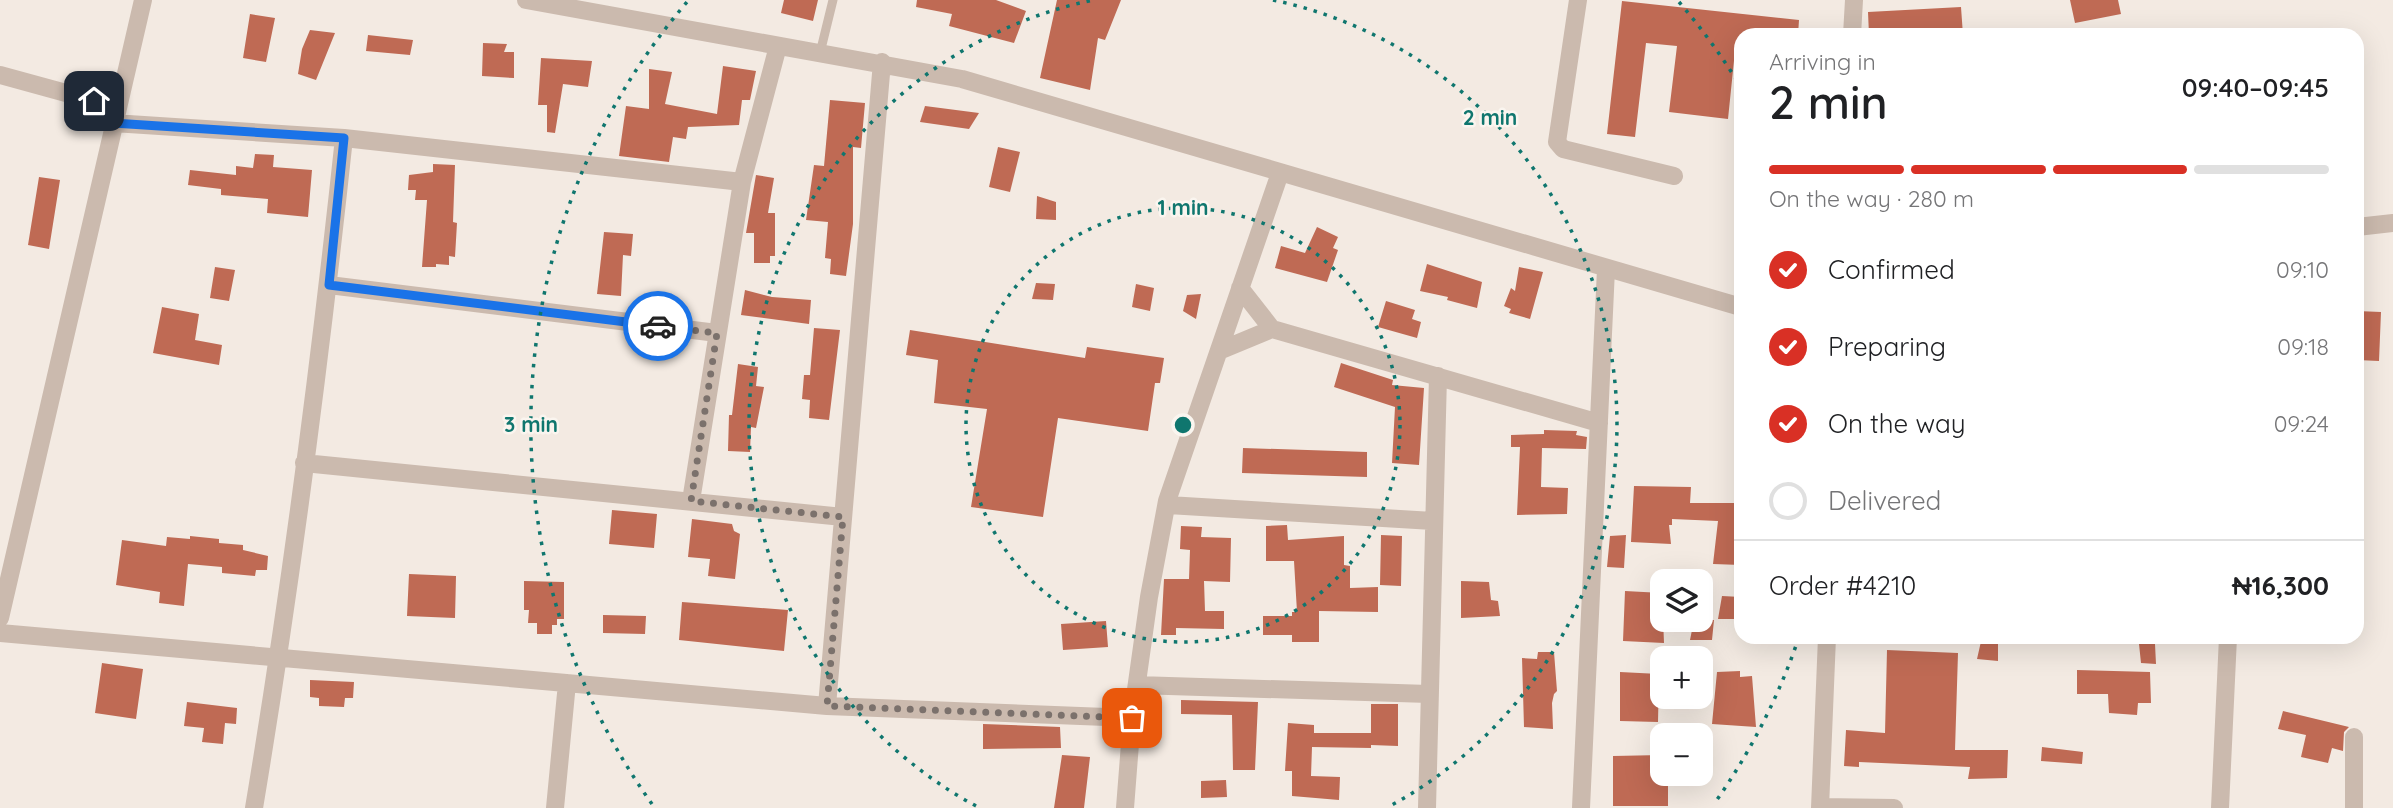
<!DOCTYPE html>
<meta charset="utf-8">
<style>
:root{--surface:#fff;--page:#f2f2f2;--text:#202124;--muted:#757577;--line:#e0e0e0;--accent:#d93025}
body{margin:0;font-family:Quicksand,sans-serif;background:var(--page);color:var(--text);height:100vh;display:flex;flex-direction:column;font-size:26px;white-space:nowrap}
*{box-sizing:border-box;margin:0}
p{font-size:23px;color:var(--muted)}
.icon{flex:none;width:38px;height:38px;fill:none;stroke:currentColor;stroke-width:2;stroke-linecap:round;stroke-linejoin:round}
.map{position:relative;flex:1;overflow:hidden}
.drawer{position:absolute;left:1734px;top:28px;width:630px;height:616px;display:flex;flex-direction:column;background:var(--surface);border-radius:21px;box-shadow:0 7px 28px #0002}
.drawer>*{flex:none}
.fabs{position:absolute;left:1650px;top:569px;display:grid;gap:14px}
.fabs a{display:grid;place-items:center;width:63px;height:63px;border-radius:14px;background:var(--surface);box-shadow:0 7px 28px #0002;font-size:35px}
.pin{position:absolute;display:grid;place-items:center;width:60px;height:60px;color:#fff;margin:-30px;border-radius:14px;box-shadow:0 4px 10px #0006}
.courier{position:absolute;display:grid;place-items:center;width:70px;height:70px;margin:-35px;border:5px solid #1a73e8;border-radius:50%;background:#fff;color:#222;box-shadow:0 2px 9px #0007}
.headline em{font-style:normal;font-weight:600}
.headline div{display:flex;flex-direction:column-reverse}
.headline{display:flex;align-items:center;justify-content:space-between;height:119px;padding:0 35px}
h1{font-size:46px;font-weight:600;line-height:52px}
.bar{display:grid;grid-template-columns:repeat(4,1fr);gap:10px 7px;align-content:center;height:84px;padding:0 35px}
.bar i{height:9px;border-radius:5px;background:var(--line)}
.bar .selected{background:var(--accent)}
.bar p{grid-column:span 4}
.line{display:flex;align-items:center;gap:18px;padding:0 35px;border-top:2px solid var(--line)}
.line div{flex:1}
ol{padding:0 35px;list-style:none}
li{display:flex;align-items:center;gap:21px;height:77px}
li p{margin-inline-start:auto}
li .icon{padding:7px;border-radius:50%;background:var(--accent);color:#fff;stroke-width:4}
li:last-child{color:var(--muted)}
li i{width:38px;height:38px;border:4px solid var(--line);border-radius:50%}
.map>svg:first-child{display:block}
</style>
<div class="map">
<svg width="2393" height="808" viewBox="0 0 2393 808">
<rect width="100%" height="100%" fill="#f3eae2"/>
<path fill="#bf6a54" d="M784,0H818L813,21L781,13Z
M917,0H996L1026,11L1014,43L949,26L952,14L916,7Z
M1057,0H1121L1105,40L1098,38L1090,90L1040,78Z
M2070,0H2118L2121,14L2075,23Z
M1622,1L1799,20L1798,35H1741V51H1735L1728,119L1669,112L1677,46L1646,43L1635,137L1607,134Z
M1961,7L1963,35H1869L1868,12Z
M250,14L275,18L266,62L243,58Z
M310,30L335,33L316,80L298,74L302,49Z
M368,35L413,40L410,55L366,51Z
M483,43L507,44L504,52H514V78L482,76Z
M541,58L592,61L588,87L563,84L555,133L547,132V105H538Z
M723,66L756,71L750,100H742L739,125L688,127L686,139L673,137L669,162L619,156L626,106L649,109V69L672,72L665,104L717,114Z
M830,100L865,103L861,148L853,147V224L846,276L830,274L831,259L825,258L828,222L806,220L814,165L824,166Z
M925,106L979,113L969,129L920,122Z
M998,147L1020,152L1010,192L989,187Z
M255,154L274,155L273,167L312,170L308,217L267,213L268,199L221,195V189L188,185L190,170L236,175V166L253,168Z
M433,164L455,165L453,222L457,223L455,257L449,256V265L436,264V267H422L427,200H415L416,190H408L409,175L433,172Z
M756,175L774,178L768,213H775V256H770V263H754V233H746Z
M39,177L60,180L49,249L28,245Z
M1037,196L1056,202V220L1036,219Z
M1317,227L1338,237L1333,248L1338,250L1327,282L1275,268L1281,246L1305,253Z
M604,232L633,234L631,256L623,255L621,296L597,294Z
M1427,264L1482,282L1477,308L1447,300L1448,297L1420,291Z
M215,267L235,270L229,301L210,298Z
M1519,267L1543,272L1530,319L1509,313L1511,309L1504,306L1511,288L1515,291Z
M1036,283L1055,284L1053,300L1032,299Z
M1136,284L1154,288L1150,311L1132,307Z
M745,290L772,297L811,300L809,324L741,315Z
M1201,294L1196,319L1183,311L1187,295Z
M1386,301L1415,310L1412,319L1421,322L1417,338L1378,327Z
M162,307L199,314L195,340L222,345L219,365L153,353Z
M2357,311L2381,312L2379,361L2357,360Z
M814,328L840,330L829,420L809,418L810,400L802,399L804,375H810Z
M910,330L1085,358L1087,347L1164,358L1160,383H1155L1148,431L1058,418L1043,517L971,507L987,409L934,403L938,360L906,355Z
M1341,363L1393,380L1392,385L1424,388L1419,465L1392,463L1395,407L1334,387Z
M738,364L758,367L756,386L764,387L756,428L751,427L750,452L728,451L729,415H732Z
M1544,430L1577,431L1576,435L1587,437L1586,449L1542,448L1541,487L1568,488L1567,514L1517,515L1520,447H1511V435L1544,434Z
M1243,448L1367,452V477L1242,473Z
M1634,486L1691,487L1690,503H1741V565L1713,564L1718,521L1672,519V525H1669L1671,544L1631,542Z
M612,510L657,514L654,548L609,544Z
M692,519L732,524L734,531L740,534L735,579L708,576L710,559L688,557Z
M1287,525L1288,540L1344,536V565L1350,566V588L1378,587V612L1319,611V642H1292V635H1263V616H1292V612H1297L1294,561H1266V526Z
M1181,526L1202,527L1201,537L1231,538L1230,582L1204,581L1205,611H1224V629L1176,628V635H1161L1164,579H1189L1190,550L1180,549Z
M1381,535L1402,536L1401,586L1380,585Z
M1626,535L1624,568L1607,567L1610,536Z
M190,536L219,539V543L243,545V550L268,556L267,570H256L255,576L222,573V567L188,564L184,606L159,603L160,592L116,585L122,540L166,546L167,537L190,539Z
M409,574L456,576L455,618L407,616Z
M524,581L564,582V619H557V625H552V634H537V623H528L529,610H524Z
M1461,581L1489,582L1491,600L1498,601L1500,616L1461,618Z
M1625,591L1662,593L1664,643L1623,641Z
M1722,596L1741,597V619H1718Z
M682,602L788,610L784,651L679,640Z
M603,615L646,616L645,634L603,633Z
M1694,620H1714L1712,640H1690Z
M1106,621L1108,647L1063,650L1061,624Z
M1982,637H1998V661L1977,659Z
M2139,644H2155L2156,664L2141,663Z
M1887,650L1958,653L1955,750H2008L2007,778L1968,779L1970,767L1859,762V767L1844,766L1846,730L1885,733Z
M1538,652H1554L1557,691L1554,694L1552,703L1553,729L1524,727L1522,658L1537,659Z
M102,663L143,669L136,719L95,713Z
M2077,670L2150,672L2151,703H2138L2137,715L2109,713L2108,694H2077Z
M1740,671V677L1752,676L1756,727L1712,724L1717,672Z
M1620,672L1659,674L1658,722L1620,721Z
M310,680L354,682L353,698H345L344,707L319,706V698L310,697Z
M1181,700L1258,702L1255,770H1233L1232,715L1181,714Z
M187,702L237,708L236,724L225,723L223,744L202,742L204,728L184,726Z
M1371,704H1398V746L1371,745Z
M2283,711L2349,727L2344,732L2343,751L2332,748L2328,763L2301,757L2306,735L2278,729Z
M1288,723L1314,725V733H1371V748L1312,747L1311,776L1340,777L1339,800L1292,796V771H1285Z
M983,724L1060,727L1061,748L983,749Z
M2042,747L2083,752L2082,764L2041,761Z
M1062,755L1090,757L1084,808H1054Z
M1662,755V774H1668V806H1613V756Z
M1226,780L1227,797L1201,798V781Z"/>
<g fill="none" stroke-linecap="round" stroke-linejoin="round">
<path stroke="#cbbaae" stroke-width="9" d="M820,53L833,0"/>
<path stroke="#cbbaae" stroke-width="18" d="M526,0L962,79L1741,307
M1578,0L1557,142L1563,149L1674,176
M1852,35L1854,0
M0,75L117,107
M113,123L344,138L742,182
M2357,227L2393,223
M329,285L717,333
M1240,288L1272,329L1599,423
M1219,351L1272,329
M304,463L843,517
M691,501L742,182L778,46
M1168,505L1433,521
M0,618L143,0
M0,633L827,706L1132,718
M1137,685L1429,694
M827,706L882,62
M2354,737V808
M1820,807L1894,808
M254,808C291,586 320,362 344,138
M555,808L567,683
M1125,808L1132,718L1149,597L1167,501L1280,173
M1427,808L1438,376
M1581,808L1606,269
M1820,808L1827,637
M2220,808L2228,637"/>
</g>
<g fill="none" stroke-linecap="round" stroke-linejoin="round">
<path stroke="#7b716c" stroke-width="7" stroke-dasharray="0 12.6" d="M658,326L717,333L691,501L843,517L827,706L1132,718"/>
<path stroke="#1a73e8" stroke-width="9" d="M94,101L117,107L113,123L344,138L329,285L658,326"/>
</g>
<g fill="none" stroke="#0f766e" stroke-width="3.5" stroke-dasharray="3.5 7">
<circle cx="1183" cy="425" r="217"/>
<path d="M976 806A434 434 0 0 1 1093 0M1273 0A434 434 0 0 1 1390 806"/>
<path d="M1799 637A652 652 0 0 1 1714 804M652 804A652 652 0 0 1 687 2M1679 2A652 652 0 0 1 1739 84"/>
</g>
<circle cx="1183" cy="425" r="10" fill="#0f766e" stroke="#faf5ef" stroke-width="3.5"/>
<g font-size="21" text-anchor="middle" font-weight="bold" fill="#0f766e" stroke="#faf5ef" stroke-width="5" stroke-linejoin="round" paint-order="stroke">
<text x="1490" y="125">2 min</text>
<text x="1183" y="215">1 min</text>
<text x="531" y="432">3 min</text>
</g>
</svg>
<div class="fabs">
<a><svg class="icon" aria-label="layers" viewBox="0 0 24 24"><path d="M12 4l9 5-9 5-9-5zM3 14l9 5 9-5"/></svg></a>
<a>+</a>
<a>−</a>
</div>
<div class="pin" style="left:1132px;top:718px;background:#ea580c"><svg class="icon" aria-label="bag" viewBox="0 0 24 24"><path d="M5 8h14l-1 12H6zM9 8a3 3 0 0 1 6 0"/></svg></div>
<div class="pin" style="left:94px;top:101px;background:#1f2937"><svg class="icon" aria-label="home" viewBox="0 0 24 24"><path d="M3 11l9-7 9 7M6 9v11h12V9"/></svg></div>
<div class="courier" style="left:658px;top:326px"><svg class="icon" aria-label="car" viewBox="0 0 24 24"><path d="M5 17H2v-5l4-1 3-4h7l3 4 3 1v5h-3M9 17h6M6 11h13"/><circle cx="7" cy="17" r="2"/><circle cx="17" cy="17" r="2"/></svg></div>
<section class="drawer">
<div class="headline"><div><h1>2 min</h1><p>Arriving in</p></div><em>09:40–09:45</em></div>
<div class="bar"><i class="selected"></i><i class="selected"></i><i class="selected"></i><i></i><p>On the way · 280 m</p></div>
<ol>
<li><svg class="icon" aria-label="check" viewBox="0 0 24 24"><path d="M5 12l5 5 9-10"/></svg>Confirmed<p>09:10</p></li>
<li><svg class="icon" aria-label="check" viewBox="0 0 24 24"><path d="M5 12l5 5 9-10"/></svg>Preparing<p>09:18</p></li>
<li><svg class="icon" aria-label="check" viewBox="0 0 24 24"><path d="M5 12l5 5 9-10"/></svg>On the way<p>09:24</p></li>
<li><i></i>Delivered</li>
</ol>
<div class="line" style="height:91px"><div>Order #4210</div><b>₦16,300</b></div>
</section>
</div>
